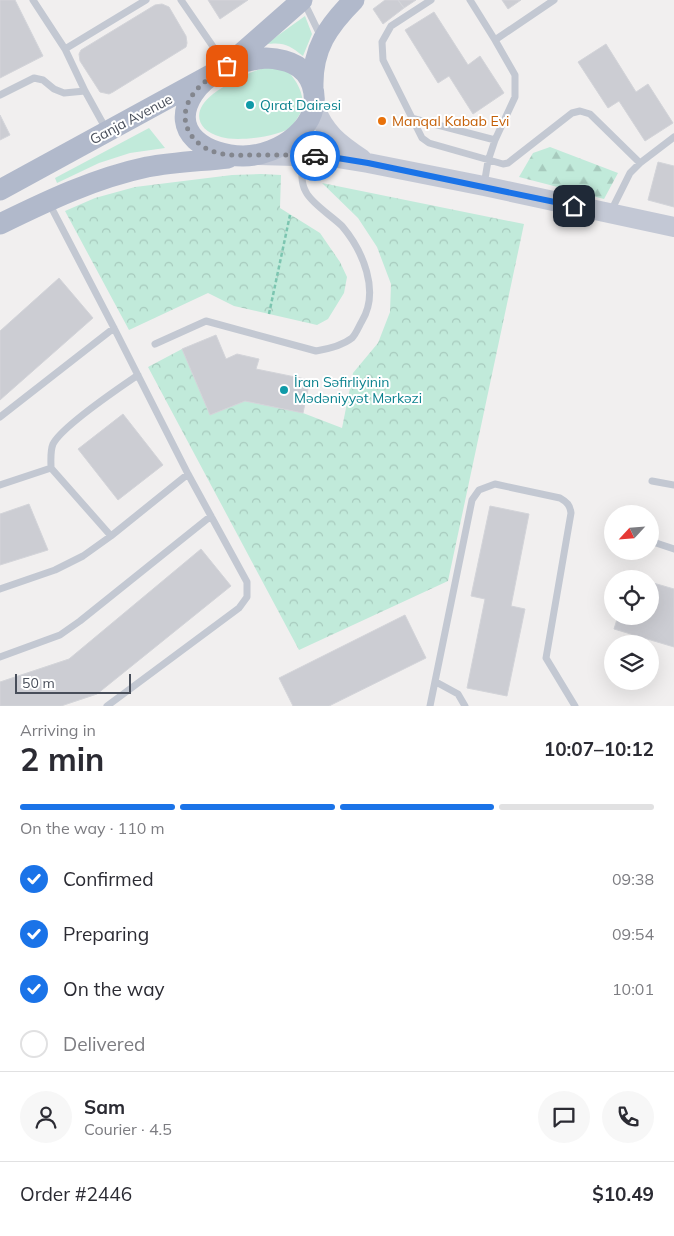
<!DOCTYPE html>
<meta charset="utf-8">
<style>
:root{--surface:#fff;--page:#f7f7f7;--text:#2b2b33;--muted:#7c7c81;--line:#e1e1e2;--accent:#1a73e8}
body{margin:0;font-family:Mulish,sans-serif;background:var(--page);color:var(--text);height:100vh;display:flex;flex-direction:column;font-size:19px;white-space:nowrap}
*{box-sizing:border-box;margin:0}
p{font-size:16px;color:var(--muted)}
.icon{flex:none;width:28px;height:28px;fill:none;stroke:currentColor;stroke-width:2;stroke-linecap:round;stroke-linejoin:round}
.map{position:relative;height:706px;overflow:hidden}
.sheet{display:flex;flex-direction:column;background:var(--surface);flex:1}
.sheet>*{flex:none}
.needle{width:32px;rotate:244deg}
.tools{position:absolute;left:604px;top:505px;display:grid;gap:10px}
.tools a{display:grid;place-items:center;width:55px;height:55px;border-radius:50%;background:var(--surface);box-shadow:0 5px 20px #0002;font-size:25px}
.scale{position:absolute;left:15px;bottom:12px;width:116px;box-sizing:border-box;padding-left:5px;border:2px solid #484e5a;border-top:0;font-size:14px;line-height:18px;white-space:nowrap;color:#484e5a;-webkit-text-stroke:4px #fff;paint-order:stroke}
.pin{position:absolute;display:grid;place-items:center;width:42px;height:42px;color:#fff;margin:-21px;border-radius:10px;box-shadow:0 2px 8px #0006}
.courier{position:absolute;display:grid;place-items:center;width:50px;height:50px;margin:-25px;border:4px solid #1a73e8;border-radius:50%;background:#fff;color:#222;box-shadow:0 1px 6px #0007}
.summary em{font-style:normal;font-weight:700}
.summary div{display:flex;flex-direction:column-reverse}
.summary{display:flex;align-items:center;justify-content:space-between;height:85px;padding:0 20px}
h1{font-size:32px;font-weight:700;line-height:38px}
.bar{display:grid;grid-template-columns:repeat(4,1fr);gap:8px 5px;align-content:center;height:60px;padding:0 20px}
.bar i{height:6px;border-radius:4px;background:var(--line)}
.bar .active{background:var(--accent)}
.bar p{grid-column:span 4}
.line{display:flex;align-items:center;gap:12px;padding:0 20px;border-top:1px solid var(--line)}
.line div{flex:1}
.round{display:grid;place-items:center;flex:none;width:52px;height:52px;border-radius:26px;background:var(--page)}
ol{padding:0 20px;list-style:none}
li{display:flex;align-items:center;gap:15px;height:55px}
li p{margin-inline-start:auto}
li .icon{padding:5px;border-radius:50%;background:var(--accent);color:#fff;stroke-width:4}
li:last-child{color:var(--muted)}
li i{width:28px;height:28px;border:2px solid var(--line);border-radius:50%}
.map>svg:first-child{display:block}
</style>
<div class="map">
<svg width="674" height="706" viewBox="0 0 674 706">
<defs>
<pattern id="forest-firs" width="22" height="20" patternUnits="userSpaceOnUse" patternTransform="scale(1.25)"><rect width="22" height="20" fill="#c1eada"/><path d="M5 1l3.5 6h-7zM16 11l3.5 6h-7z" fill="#a7cabd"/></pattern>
<pattern id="park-crowns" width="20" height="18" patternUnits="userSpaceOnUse" patternTransform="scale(1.25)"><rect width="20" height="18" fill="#c1eada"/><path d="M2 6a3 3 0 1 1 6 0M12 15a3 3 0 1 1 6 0" fill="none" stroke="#a7cabd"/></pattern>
</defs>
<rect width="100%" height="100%" fill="#f1efef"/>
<path fill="#c1eada" d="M305,16L312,34L303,56C289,45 285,42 266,44Z
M284,67C296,79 310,99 298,117C296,120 294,123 292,126C281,137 236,142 221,137C195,130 192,110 213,94C227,84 244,74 261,69C268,67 276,67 284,67Z
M149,128L165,148L130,153L99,163L57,183L55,178Z"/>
<path fill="url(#forest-firs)" d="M550,147L618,173L604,199L519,177L533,153Z"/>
<path fill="url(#park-crowns)" d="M261,174L281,175L280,208L320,233L340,262L347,277L344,293L328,319L317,325L234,306L208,293L129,330L65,211L95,198L135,187L232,175Z
M322,183L524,224L448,581L299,650L148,367L182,349L210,415L245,401L303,413L342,428L353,373L378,343L390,312L391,284L377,247L358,218Z"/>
<path fill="#cccdd3" stroke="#d3d4d9" d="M0,0H15L43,56L0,78Z
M208,0H248L220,19Z
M385,0H398L404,8L383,24L373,9Z
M398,0H416L404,8Z
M502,0H521L508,9Z
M162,4L169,7L186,36L187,43L186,47L113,92L109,94L100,92L80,61L79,54L81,50L155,5Z
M434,12L468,65L480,56L504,93L473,114L449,76L438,83L405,30Z
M606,44L636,92L648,84L673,123L645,141L619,101L608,108L578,62Z
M0,115L10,135L0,140Z
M658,162L674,166V207L648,200Z
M59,278L93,318L0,400V331Z
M216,335L226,359L237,354L259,359L256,369L310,380L303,413L245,401L210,415L182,349Z
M123,414L163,465L118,500L78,449Z
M29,504L48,550L0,565V514Z
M490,506L529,514L511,606L525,609L507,696L467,688L485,599L471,596Z
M201,549L231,586L97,694L61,706H0V682L69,659Z
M650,582L674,589V647L614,629L618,616H650Z
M405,615L426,658L329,706H293L279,678Z"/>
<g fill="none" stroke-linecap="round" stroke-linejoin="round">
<path stroke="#7cc5b0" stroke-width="2.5" stroke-dasharray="4 2.5" stroke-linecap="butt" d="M269,314L290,215"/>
<path stroke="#c3c8d2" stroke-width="7" d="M33,0L65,49L85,91L106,129
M181,0L225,64
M431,0L391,26L382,42L383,60L422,138L429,143L503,164L508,163L572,113L580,111L590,114L640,163
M470,0L495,40
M304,2L321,37
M65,49L146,0
M0,95L34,78L43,80L54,89L64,93L85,91
M411,118L495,140
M484,185L488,161L495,140L515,97V75L495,40L554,0
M49,203L114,328L188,474L247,582V597L239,608L107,706
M611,211L630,173L640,163L674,137
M155,344L206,321L316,351C328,349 343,345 352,338C356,334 359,326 362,321C380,291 363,251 342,226C332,216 312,204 306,192C300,182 302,169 303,158
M0,417L114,328
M51,468L111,536
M652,481L674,485
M0,485L51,468C51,461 50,451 53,444C62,426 119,388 138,375
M650,541L674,549
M0,589L55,570L83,556L111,536L188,474
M0,657L60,635L80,621L211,516
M436,682L458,694L465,706
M430,706L472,500L479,490L495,484L560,498C567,502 570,505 571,513L546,658L575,706"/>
<path stroke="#c3c8d5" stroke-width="20" d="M314,106C325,133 338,143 362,159
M258,155L331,157L368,163L484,186L674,227"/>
<path stroke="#b1b9cb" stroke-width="21" d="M266,58C285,59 305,64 312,85C325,125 279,156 243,156C208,156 168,133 193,94C209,70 239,61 266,58Z
M313,87C312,49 328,26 354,0
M0,190L227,66L302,0
M0,224C47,201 95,178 147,167C174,162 202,161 228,158"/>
</g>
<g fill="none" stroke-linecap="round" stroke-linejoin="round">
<path stroke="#83868e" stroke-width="5" stroke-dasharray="0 9" d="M227,66C216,74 202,82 194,93C173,120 192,149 223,154C235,156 246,155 258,155C277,155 296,155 315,156"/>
<path stroke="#1a73e8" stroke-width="6" d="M315,156L331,157L368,163L574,206"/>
</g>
<g fill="#0f9aa8" stroke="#fff" stroke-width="2">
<circle cx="250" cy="105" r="5"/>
<circle cx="284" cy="390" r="5"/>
</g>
<circle fill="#e8710a" stroke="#fff" stroke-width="2" cx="382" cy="121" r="5"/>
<g text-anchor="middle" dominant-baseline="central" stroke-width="4" stroke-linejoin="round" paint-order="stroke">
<g font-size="14" fill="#0d838f" stroke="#fff" text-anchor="start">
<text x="260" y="105">Qırat Dairəsi</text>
<text x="294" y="382">İran Səfirliyinin<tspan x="294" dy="16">Mədəniyyət Mərkəzi</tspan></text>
</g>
<g font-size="14" fill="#484e5a" stroke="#fff">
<text transform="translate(131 119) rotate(-28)">Ganja Avenue</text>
</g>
<g font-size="14" fill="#c56008" stroke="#fff" text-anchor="start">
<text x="392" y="121">Manqal Kabab Evi</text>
</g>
</g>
</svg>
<div class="tools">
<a><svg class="needle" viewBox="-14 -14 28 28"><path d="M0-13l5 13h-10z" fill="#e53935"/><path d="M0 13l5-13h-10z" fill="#7c7c81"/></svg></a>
<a><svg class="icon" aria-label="locate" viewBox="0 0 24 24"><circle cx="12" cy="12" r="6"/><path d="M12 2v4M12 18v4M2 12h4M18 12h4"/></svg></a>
<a><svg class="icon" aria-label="layers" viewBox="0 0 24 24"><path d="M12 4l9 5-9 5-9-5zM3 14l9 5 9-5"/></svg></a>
</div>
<div class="scale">50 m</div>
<div class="pin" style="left:227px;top:66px;background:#ea580c"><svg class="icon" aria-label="bag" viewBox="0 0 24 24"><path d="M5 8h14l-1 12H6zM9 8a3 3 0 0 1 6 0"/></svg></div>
<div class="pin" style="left:574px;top:206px;background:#1f2937"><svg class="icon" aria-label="home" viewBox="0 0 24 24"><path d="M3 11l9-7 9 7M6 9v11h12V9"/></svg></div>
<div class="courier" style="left:315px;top:156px"><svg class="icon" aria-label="car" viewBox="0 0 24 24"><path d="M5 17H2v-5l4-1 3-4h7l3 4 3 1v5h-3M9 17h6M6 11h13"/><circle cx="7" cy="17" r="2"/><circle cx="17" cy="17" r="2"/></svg></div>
</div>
<section class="sheet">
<div class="summary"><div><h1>2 min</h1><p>Arriving in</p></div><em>10:07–10:12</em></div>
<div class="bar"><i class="active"></i><i class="active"></i><i class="active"></i><i></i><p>On the way · 110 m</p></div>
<ol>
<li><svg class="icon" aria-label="check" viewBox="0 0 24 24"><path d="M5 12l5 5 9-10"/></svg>Confirmed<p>09:38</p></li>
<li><svg class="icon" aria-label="check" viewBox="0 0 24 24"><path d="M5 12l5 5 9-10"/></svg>Preparing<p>09:54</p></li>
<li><svg class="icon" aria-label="check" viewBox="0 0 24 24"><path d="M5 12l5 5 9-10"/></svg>On the way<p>10:01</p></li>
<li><i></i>Delivered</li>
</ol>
<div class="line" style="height:90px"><a class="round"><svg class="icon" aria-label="person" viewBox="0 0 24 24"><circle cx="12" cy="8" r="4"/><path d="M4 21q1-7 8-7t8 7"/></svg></a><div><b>Sam</b><p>Courier · 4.5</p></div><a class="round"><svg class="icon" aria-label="chat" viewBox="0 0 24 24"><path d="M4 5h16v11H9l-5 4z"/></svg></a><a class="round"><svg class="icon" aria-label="phone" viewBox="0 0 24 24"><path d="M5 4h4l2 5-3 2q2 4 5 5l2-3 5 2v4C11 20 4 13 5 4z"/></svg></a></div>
<div class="line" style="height:65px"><div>Order #2446</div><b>$10.49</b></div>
</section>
